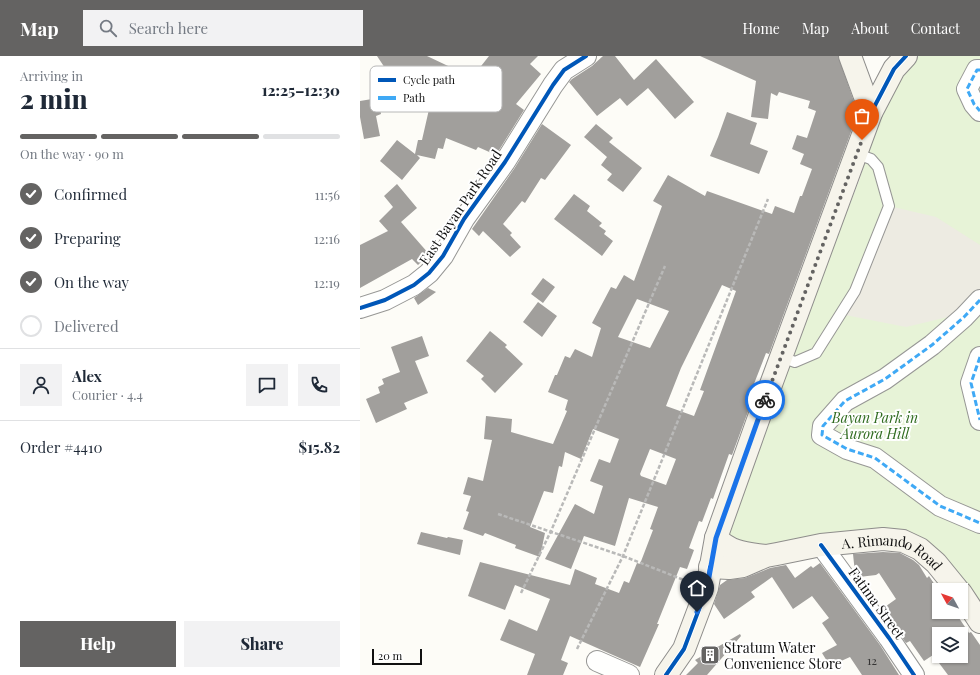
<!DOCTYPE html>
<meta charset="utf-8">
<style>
:root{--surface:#fff;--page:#f2f2f3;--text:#1f2937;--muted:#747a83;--line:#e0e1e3;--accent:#646362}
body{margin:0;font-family:"Playfair Display",serif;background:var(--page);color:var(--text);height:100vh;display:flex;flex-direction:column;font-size:15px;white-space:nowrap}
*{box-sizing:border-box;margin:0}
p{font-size:13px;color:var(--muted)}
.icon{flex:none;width:22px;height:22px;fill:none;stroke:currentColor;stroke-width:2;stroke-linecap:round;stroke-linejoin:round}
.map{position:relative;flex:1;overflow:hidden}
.drawer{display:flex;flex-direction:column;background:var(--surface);width:360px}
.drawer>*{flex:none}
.needle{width:26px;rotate:310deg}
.fabs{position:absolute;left:572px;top:527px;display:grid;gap:8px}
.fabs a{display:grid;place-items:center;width:36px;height:36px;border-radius:0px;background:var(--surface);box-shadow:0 1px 3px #0004;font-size:20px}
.scale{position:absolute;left:12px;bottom:10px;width:50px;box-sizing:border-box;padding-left:4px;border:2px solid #111;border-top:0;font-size:11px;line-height:14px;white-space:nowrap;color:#111;-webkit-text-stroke:3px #fff;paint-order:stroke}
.pin{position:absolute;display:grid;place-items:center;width:34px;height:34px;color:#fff;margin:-41px -17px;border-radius:50% 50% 50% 0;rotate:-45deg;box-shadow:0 0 4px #0007}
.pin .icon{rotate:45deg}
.courier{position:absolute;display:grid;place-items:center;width:40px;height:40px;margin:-20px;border:3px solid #1a73e8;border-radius:50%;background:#fff;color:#222;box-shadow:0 1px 5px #0007}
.headline em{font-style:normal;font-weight:800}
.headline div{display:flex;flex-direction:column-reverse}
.headline{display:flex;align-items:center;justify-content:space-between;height:68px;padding:0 20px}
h1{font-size:26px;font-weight:800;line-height:30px}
.bar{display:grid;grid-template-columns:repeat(4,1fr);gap:6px 4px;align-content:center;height:48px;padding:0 20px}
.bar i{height:5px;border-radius:3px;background:var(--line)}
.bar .selected{background:var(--accent)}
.bar p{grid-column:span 4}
.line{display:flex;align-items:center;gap:10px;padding:0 20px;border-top:1px solid var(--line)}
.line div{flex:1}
.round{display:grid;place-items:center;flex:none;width:42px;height:42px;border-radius:0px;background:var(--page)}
ol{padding:0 20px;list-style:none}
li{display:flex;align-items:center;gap:12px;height:44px}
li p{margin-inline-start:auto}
li .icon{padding:4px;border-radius:50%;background:var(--accent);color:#fff;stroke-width:4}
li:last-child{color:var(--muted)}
li i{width:22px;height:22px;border:2px solid var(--line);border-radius:50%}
.cta{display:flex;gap:8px;margin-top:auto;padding:8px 20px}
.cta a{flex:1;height:46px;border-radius:0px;background:var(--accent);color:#fff;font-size:16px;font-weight:800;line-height:46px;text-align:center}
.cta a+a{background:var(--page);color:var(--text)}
header{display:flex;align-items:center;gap:24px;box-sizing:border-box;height:56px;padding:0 20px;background:var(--accent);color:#fff}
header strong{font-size:19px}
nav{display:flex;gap:22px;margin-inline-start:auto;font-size:14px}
.search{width:280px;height:36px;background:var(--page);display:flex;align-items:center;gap:10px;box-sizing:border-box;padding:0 14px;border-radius:0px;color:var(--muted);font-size:15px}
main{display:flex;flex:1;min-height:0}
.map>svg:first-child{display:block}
</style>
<header>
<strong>Map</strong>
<div class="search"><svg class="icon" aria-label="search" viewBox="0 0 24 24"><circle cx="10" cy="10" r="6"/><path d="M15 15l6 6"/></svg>Search here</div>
<nav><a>Home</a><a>Map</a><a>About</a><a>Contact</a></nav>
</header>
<main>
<section class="drawer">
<div class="headline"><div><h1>2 min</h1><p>Arriving in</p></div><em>12:25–12:30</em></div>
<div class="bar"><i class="selected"></i><i class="selected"></i><i class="selected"></i><i></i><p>On the way · 90 m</p></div>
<ol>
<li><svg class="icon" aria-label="check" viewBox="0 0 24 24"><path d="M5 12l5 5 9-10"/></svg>Confirmed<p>11:56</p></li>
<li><svg class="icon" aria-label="check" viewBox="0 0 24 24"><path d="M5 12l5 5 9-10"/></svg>Preparing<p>12:16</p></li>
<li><svg class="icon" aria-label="check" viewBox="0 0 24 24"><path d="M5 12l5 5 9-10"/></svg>On the way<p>12:19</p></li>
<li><i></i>Delivered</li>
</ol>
<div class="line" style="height:72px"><a class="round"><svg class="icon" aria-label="person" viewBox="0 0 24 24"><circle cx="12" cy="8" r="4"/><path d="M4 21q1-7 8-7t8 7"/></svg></a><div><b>Alex</b><p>Courier · 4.4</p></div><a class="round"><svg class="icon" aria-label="chat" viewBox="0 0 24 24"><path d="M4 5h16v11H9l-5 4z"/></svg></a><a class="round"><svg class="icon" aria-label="phone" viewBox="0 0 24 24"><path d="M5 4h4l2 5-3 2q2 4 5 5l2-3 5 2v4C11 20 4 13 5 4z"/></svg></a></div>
<div class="line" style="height:52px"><div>Order #4410</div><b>$15.82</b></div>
<div class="cta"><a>Help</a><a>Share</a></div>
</section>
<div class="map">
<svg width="620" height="619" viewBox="0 0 620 619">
<rect width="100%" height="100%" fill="#fdfcf7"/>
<path fill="#e7f3d7" d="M558,0H620V548L564,485L405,491L378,486L369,481L363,472L499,125L520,60L541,19Z"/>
<path fill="#edebe2" d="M529,150L576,161L620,189V244L609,256L546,271L480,258Z"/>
<path fill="#a19f9c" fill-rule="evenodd" d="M17,0H67L105,18L106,15L114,19L129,0H178L170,8L181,18L156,48L164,54L136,99L118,91L116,94L86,82L83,93L78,92L75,103L57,99L60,102L42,124L20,105L37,84L55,98L58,84H62L70,49L74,40L27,15Z
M243,0H255L274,24L296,3L334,46L315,63L288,32L267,50L260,42L237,60L209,26L212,23L232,10Z
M340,0H478L498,57L409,298L406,297L392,333L396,334L372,399L369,398L353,443L351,442L342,466L339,465L329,492L334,494L327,513L320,511L297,568H299L280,611L210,580L201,604L208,607L203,619H167L175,598L140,584L149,563L177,575L190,543L155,529L145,554L108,540L120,506L210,529L215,513L237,522L235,528L259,537L264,525L269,527L277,507L280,508L293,474L290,473L298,451L269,442L255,490L224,480L211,513L185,503L215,448L234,458L243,430L230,425L239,403L250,407L259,383L233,373L221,403L205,396L202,411L199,410L193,437L184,435L170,471L185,477L180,501L155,492L156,489L125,477L123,480L103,473L109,456L106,455L111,440L103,438L108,421L123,425L132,384L124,383L126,360L152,363L151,376L193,388L207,355L205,354L208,344L188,336L195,319H197L205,300L210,302L215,293L232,301L241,272L232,267L251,231L256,233L264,219L274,225L302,150L293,145L308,119L345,140L347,135L412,158L415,150L434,157L440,140H442L452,113L440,108L444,98L432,93L437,79L447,82L456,55L448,52L450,45L419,36L417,40L411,37L408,63L391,61L396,25ZM362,229L376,235L340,334L344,335L334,360L306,350L321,312ZM277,243L309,255L290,292L258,281ZM290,393L316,403L306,429L281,420L280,418Z
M18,42L21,58L16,60L20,80L4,83L0,61V45Z
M367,56L397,67L390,88L408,95L399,118L350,100L358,81Z
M182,68L211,89L185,124L181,122L165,147L162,145L143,168L152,177L150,179L161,191L150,201L123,175L119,180L112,173L154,113Z
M236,68L253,82L249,86L282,112L263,136L247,124L252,118L241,109L247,101L224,81Z
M37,128L57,152L41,166L69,198L58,209L52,203L0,232V189L28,175L19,165L33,151L24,140Z
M214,138L230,150L227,155L242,167L239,170L246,175L244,178L253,185L242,200L194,163Z
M183,222L195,231L183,247L171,238Z
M68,232L76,236L58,249L54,242Z
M178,246L197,260L182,281L163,266Z
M130,275L147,289L145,291L163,308L135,337L121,323L124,320L106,305Z
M62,280L69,300L55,305L68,337L44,347L47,353L16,367L6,343L20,337L18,331L24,328L22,323L40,316L31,291Z
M61,476L87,482L88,481L103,484L100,499L57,488Z
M523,496L540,497L553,504L559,509L567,522L569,520L579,535V556H595L609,577L611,576L620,589V619H588L573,599L564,605L550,585L546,587L522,553L536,543L519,517L516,519L499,521L495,517L493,498ZM579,578H601V600H579Z
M460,507L520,589L539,619H502L490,601L470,610L462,597L477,589L462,567L469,562L452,540L433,553L412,521L391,536L395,541L364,563L354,548L360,529L367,524L385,522L410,512L426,509L435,522L451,510L453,512Z
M380,578L381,580L347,619H326L338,607L335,604Z"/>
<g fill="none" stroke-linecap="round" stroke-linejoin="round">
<g stroke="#979795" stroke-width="12">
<path id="lane" d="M421,301L435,306L456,297L495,235L529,150L518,111L511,103L497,98"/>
</g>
<g stroke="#979795" stroke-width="22">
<path id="street" d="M620,14H617L607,33L614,48L620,55
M620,244L604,261L572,289L525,323L485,345L463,370L462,379L487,393L515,402L580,450L620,467
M0,252L25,244L54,229L69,217L83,200L104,163L145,106L193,29L204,14L226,0
M620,301L611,327L620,364
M461,489L529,582L554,619
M237,605L269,619"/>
</g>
<g stroke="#8e8d8b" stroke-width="24">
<g id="secondary">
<path d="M490,0L511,57"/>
<path d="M356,482C372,497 384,497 405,500"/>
<path id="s1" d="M350,511L369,512L383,510L406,500L417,498L461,489L523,483L543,485L560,493L576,507L598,534"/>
<path d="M601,537L620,566"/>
<path d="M306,619L324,593L347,532L356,482L403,350L511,57L534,13L546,0"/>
</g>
</g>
<path stroke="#b9b9b8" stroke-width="2.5" stroke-dasharray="4 2" stroke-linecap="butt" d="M138,458L263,500L329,526
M161,537L191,475L305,210
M217,593L263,500L408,143"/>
<use href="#lane" stroke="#fffffe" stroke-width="10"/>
<use href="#street" stroke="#fffffe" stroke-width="20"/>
<use href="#secondary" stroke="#f6f4eb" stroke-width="22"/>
<path stroke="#3fa9f5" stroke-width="3" stroke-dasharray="6 3" stroke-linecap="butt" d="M620,14H617L607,33L614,48L620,55
M620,244L604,261L572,289L525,323L485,345L463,370L462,379L487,393L515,402L580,450L620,467
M620,301L611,327L620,364"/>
<g stroke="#fff" stroke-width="6">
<path id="cycleway" d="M511,57L534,13L546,0
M0,252L25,244L54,229L69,217L83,200L104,163L145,106L193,29L204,14L226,0
M461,489L529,582L554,619
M306,619L324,593L347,532L350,511"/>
</g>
<use href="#cycleway" stroke="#0057b8" stroke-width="4"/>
</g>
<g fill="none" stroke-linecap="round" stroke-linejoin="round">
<path stroke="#646362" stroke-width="4" stroke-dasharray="0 7.2" d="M405,344L502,84"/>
<path stroke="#1a73e8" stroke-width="5" d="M337,556L347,532L356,482L405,344"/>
</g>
<defs>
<g id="building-square" transform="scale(1)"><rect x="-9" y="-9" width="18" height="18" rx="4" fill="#646362" stroke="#fff"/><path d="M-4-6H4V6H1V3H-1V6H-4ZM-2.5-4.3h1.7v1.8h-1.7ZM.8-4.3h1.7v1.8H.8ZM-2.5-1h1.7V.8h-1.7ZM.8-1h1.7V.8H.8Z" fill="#fff"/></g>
</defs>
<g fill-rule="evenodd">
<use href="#building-square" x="350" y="599"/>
</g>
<g text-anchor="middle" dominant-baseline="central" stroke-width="4" stroke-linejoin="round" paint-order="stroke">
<g font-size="12" fill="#353434">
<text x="512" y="604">12</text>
</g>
<g font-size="14" fill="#111" stroke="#fff">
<text transform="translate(100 151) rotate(-56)">East Bayan Park Road</text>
<text stroke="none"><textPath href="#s1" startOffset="189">A. Rimando Road</textPath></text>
<text transform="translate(517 547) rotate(54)">Fatima Street</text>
</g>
<g font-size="14" font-style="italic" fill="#2f6b1f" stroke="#fff">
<text x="515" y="361">Bayan Park in<tspan x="515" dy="16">Aurora Hill</tspan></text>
</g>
<g font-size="14" fill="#111" stroke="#fff" text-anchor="start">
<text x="364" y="591">Stratum Water<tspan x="364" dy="16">Convenience Store</tspan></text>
</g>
</g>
<rect x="10" y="10" width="132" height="46" rx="6" fill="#fff" stroke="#b8b8b8" stroke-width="1"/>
<rect x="18" y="22" width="18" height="4" fill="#0057b8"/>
<rect x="18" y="40" width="18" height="4" fill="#3fa9f5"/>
<g font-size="11" fill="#111">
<text x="43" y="28">Cycle path</text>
<text x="43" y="46">Path</text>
</g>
</svg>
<div class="fabs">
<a><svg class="needle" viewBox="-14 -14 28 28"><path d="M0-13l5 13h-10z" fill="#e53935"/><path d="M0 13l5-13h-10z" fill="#747a83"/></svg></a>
<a><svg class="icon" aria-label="layers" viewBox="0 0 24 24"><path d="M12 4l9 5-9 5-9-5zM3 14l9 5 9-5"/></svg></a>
</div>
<div class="scale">20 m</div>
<div class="pin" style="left:502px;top:84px;background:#ea580c"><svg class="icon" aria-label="bag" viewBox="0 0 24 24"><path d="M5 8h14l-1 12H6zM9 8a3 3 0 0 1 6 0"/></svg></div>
<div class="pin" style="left:337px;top:556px;background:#1f2937"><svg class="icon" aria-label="home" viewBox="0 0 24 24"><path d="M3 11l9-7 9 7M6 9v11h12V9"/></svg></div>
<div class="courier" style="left:405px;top:344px"><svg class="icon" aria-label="bike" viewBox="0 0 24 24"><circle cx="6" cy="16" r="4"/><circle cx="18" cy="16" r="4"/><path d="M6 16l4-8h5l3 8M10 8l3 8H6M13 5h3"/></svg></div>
</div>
</main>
